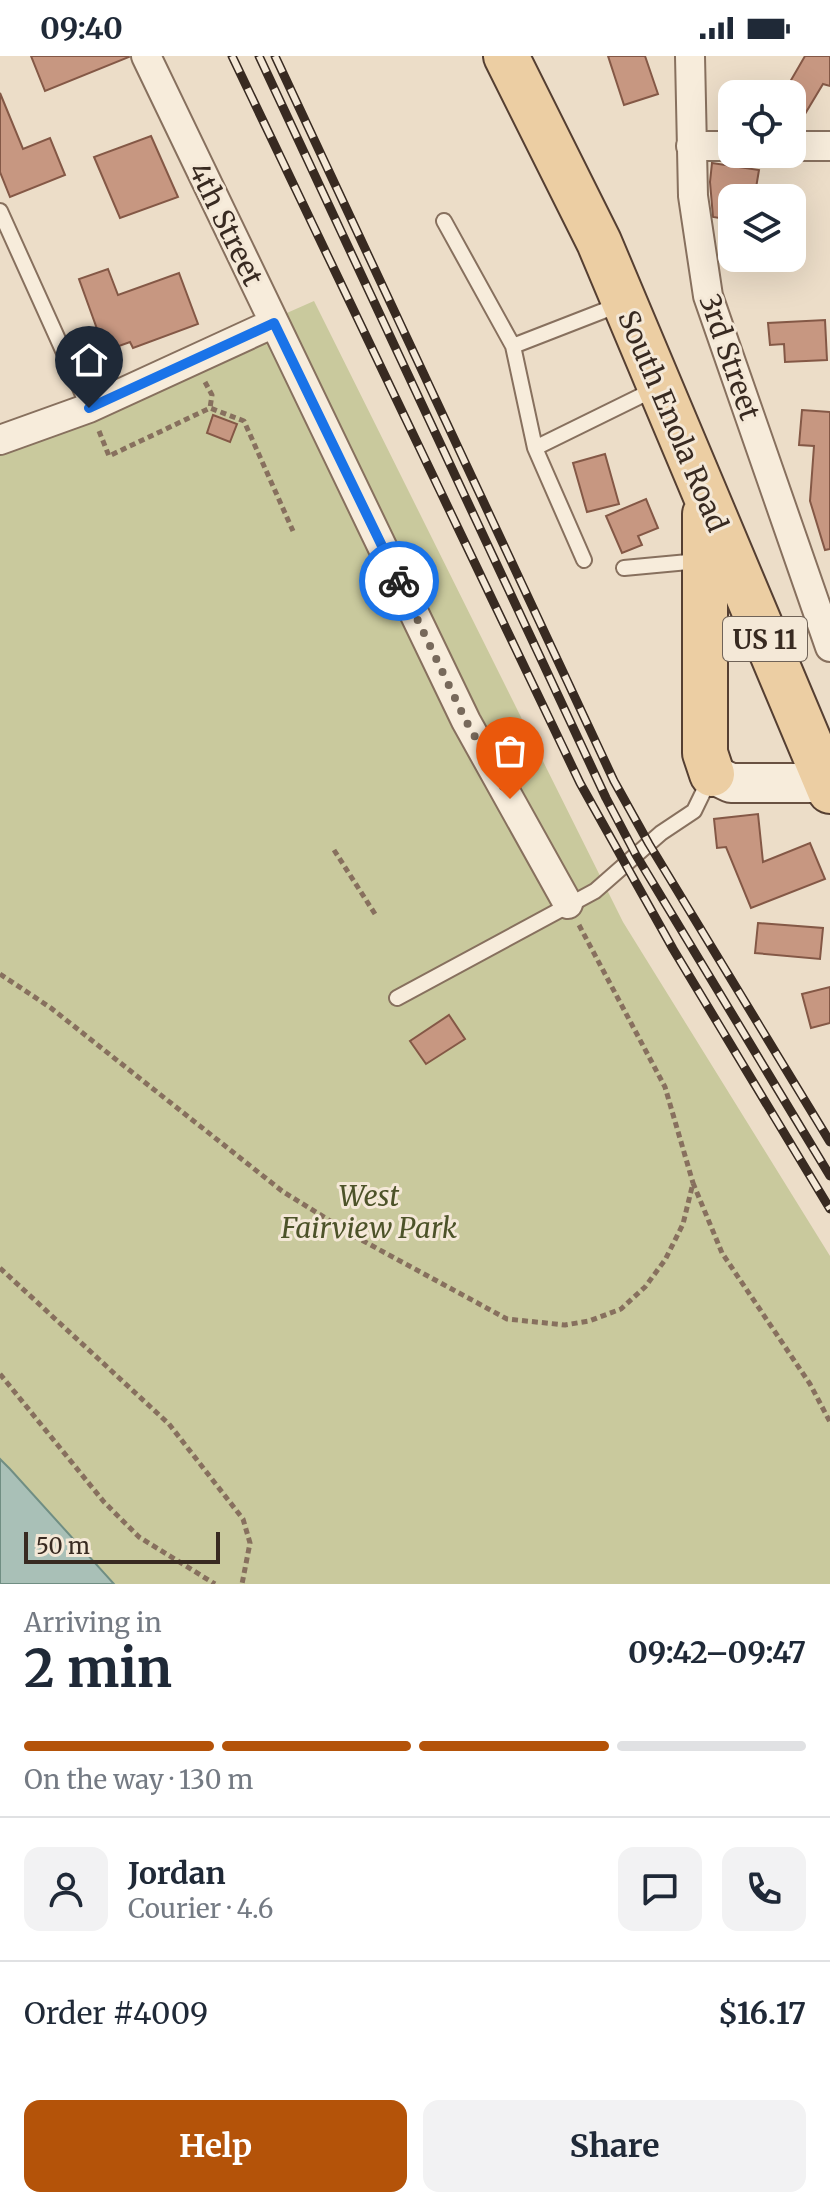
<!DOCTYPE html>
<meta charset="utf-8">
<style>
:root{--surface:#fff;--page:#f2f2f3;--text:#1f2937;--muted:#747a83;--line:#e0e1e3;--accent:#b45309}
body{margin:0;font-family:Merriweather,serif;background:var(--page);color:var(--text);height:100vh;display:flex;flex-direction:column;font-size:30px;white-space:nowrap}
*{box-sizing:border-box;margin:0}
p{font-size:26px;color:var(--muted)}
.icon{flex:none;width:44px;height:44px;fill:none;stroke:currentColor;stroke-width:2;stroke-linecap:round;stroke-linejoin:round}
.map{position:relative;height:1528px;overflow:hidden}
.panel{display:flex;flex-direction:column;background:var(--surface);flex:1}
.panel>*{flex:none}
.buttons{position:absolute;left:718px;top:24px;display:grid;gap:16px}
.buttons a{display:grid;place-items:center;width:88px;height:88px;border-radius:16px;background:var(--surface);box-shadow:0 8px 32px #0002;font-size:40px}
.scale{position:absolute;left:24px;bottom:20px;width:196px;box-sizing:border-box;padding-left:8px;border:4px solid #382a21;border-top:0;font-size:22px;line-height:28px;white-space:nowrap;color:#382a21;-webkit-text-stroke:6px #f4e8d7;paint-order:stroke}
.pin{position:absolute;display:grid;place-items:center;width:68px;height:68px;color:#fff;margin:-82px -34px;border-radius:50% 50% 50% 0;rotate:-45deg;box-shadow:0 0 8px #0007}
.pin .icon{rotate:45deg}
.courier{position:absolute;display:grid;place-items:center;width:80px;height:80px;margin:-40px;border:6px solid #1a73e8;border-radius:50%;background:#fff;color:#222;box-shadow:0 2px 10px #0007}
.head em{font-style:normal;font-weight:700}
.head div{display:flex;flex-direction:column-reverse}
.head{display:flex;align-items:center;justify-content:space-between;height:136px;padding:0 24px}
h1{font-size:52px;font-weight:700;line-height:60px}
.bar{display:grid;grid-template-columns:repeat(4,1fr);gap:12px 8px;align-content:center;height:96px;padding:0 24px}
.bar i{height:10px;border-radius:6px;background:var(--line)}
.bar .current{background:var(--accent)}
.bar p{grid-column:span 4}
.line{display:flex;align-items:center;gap:20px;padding:0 24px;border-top:2px solid var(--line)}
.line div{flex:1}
.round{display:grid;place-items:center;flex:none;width:84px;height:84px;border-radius:16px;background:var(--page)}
.cta{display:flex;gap:16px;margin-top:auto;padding:16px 24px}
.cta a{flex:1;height:92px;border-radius:16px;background:var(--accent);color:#fff;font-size:32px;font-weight:700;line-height:92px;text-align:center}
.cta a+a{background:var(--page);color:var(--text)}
.status{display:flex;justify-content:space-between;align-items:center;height:56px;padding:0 40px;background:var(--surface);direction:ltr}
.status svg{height:22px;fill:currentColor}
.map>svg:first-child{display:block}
</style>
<div class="status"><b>09:40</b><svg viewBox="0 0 49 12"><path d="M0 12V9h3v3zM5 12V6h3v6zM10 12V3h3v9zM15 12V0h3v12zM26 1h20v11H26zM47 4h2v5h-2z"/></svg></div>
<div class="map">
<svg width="830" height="1528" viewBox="0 0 830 1528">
<rect width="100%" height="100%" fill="#ecddc8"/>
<path fill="#c9c99d" d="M314,245L623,866L830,1200V1528H114L0,1403V384Z"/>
<path fill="#a9c0b7" stroke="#708e83" stroke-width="2" d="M0,1403L10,1413L114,1528H0Z"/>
<path fill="#c79781" stroke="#845846" stroke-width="2" d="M31,0H128L129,1L45,35Z
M608,0H645L658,38L624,49Z
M805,0H830V30L823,28L796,73H792V38H783Z
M0,37L23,93L50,82L65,119L10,141L0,116Z
M151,80L178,141L120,162L94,101Z
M712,107L759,114L755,138L732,142V164L713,161L710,126Z
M108,213L118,239L179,217L198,268L133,292L130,286L105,295L79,223Z
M825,264L827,304L785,306L784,288L770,289L768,267Z
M802,354L830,356V493L825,494L810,445L814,390L799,389Z
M213,359L237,368L230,386L207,377Z
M605,398L619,448L587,456L573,407Z
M646,443L658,472L638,480L642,489L622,497L606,460Z
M758,758L763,806L810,787L825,823L751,852L726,791L717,792L714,763Z
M758,867L823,872L820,903L755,897Z
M830,931V967L811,972L802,938Z
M449,959L465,983L426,1008L410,985Z"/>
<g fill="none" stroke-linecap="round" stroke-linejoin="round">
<g stroke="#87705e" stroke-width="18">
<path id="lane" d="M0,155L89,352
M444,165L513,290L535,392
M513,290L621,248
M584,504L535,392L655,333
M624,512L699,505
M397,942L595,835L661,777L694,755L711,720"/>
</g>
<g stroke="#87705e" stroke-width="32">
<path id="street" d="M146,0L466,665L568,848
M690,0L693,140L708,240L830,591
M691,90H732
M792,90H830
M0,384L89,352L274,267"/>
</g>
<g stroke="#695141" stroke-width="42">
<path id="secondary" d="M712,718L731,727H826"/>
</g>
<g stroke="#553f32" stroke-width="48">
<path id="primary" d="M506,0L599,186L830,735
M705,458V697L712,718"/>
</g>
<path stroke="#87705e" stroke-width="5" stroke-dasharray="6 4" stroke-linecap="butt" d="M205,326L212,339L210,352
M99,375L109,400L210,352L244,365L293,475
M334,794L375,858
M579,869L665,1031L693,1127
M0,918L51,952L282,1135L356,1181L507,1263L565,1269L589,1265L621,1253L645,1231L665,1204L683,1168L693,1127L722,1197L810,1328L830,1366
M0,1212L169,1368L243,1463L250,1487L242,1528
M0,1318L104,1446L139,1481L215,1528"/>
<use href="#lane" stroke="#f7ecdb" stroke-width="14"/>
<use href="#street" stroke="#f7ecdb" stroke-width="28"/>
<use href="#secondary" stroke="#f7ecdb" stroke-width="38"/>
<use href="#primary" stroke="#eccea3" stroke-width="44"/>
<g stroke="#382a21" stroke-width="9">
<path id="rail" d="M232,0L580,727L673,893L830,1153
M259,0L606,742L636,799L830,1120
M275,0L614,725L649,788L830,1086"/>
</g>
<use href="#rail" stroke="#f4e8d7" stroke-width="6" stroke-dasharray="18" stroke-linecap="butt"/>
</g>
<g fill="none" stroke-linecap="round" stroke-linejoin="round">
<path stroke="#77695b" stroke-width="8" stroke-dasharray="0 14.4" d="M399,525L466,665L510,743"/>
<path stroke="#1a73e8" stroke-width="10" d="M89,352L274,267L399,525"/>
</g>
<g text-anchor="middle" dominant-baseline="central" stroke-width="6" stroke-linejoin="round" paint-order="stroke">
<rect fill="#f4e8d7" stroke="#706358" stroke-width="2" x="723" y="561" width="84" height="44" rx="6"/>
<g font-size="26" font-weight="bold" fill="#382a21">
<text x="765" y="583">US 11</text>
</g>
<g font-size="28" fill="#382a21" stroke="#f4e8d7">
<text transform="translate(226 168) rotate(64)">4th Street</text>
<text transform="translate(730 301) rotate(71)">3rd Street</text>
<text transform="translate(673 365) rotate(67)">South Enola Road</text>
</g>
<g font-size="28" font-style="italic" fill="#4d5329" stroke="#f4e8d7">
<text x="369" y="1140">West<tspan x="369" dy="32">Fairview Park</tspan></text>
</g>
</g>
</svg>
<div class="buttons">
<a><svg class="icon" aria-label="locate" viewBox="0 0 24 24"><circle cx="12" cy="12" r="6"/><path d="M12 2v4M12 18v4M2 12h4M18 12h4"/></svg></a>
<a><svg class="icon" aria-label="layers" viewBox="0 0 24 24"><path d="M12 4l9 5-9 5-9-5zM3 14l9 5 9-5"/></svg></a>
</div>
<div class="scale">50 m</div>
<div class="pin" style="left:510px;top:743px;background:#ea580c"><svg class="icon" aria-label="bag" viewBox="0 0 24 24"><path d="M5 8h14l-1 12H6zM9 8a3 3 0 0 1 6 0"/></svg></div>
<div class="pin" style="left:89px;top:352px;background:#1f2937"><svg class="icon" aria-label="home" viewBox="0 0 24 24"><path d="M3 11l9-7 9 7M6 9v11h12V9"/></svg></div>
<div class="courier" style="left:399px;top:525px"><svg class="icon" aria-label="bike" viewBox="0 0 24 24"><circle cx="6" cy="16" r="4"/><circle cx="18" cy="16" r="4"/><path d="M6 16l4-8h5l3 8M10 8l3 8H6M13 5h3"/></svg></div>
</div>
<section class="panel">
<div class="head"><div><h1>2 min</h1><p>Arriving in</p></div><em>09:42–09:47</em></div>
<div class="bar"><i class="current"></i><i class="current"></i><i class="current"></i><i></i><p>On the way · 130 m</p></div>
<div class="line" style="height:144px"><a class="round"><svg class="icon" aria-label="person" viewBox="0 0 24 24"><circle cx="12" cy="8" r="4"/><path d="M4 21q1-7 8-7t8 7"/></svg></a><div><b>Jordan</b><p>Courier · 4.6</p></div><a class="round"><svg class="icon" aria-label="chat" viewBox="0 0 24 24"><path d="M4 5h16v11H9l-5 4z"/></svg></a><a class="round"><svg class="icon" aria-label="phone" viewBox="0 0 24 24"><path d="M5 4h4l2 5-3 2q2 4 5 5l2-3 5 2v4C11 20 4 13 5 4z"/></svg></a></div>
<div class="line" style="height:104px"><div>Order #4009</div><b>$16.17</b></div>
<div class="cta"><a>Help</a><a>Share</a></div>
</section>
